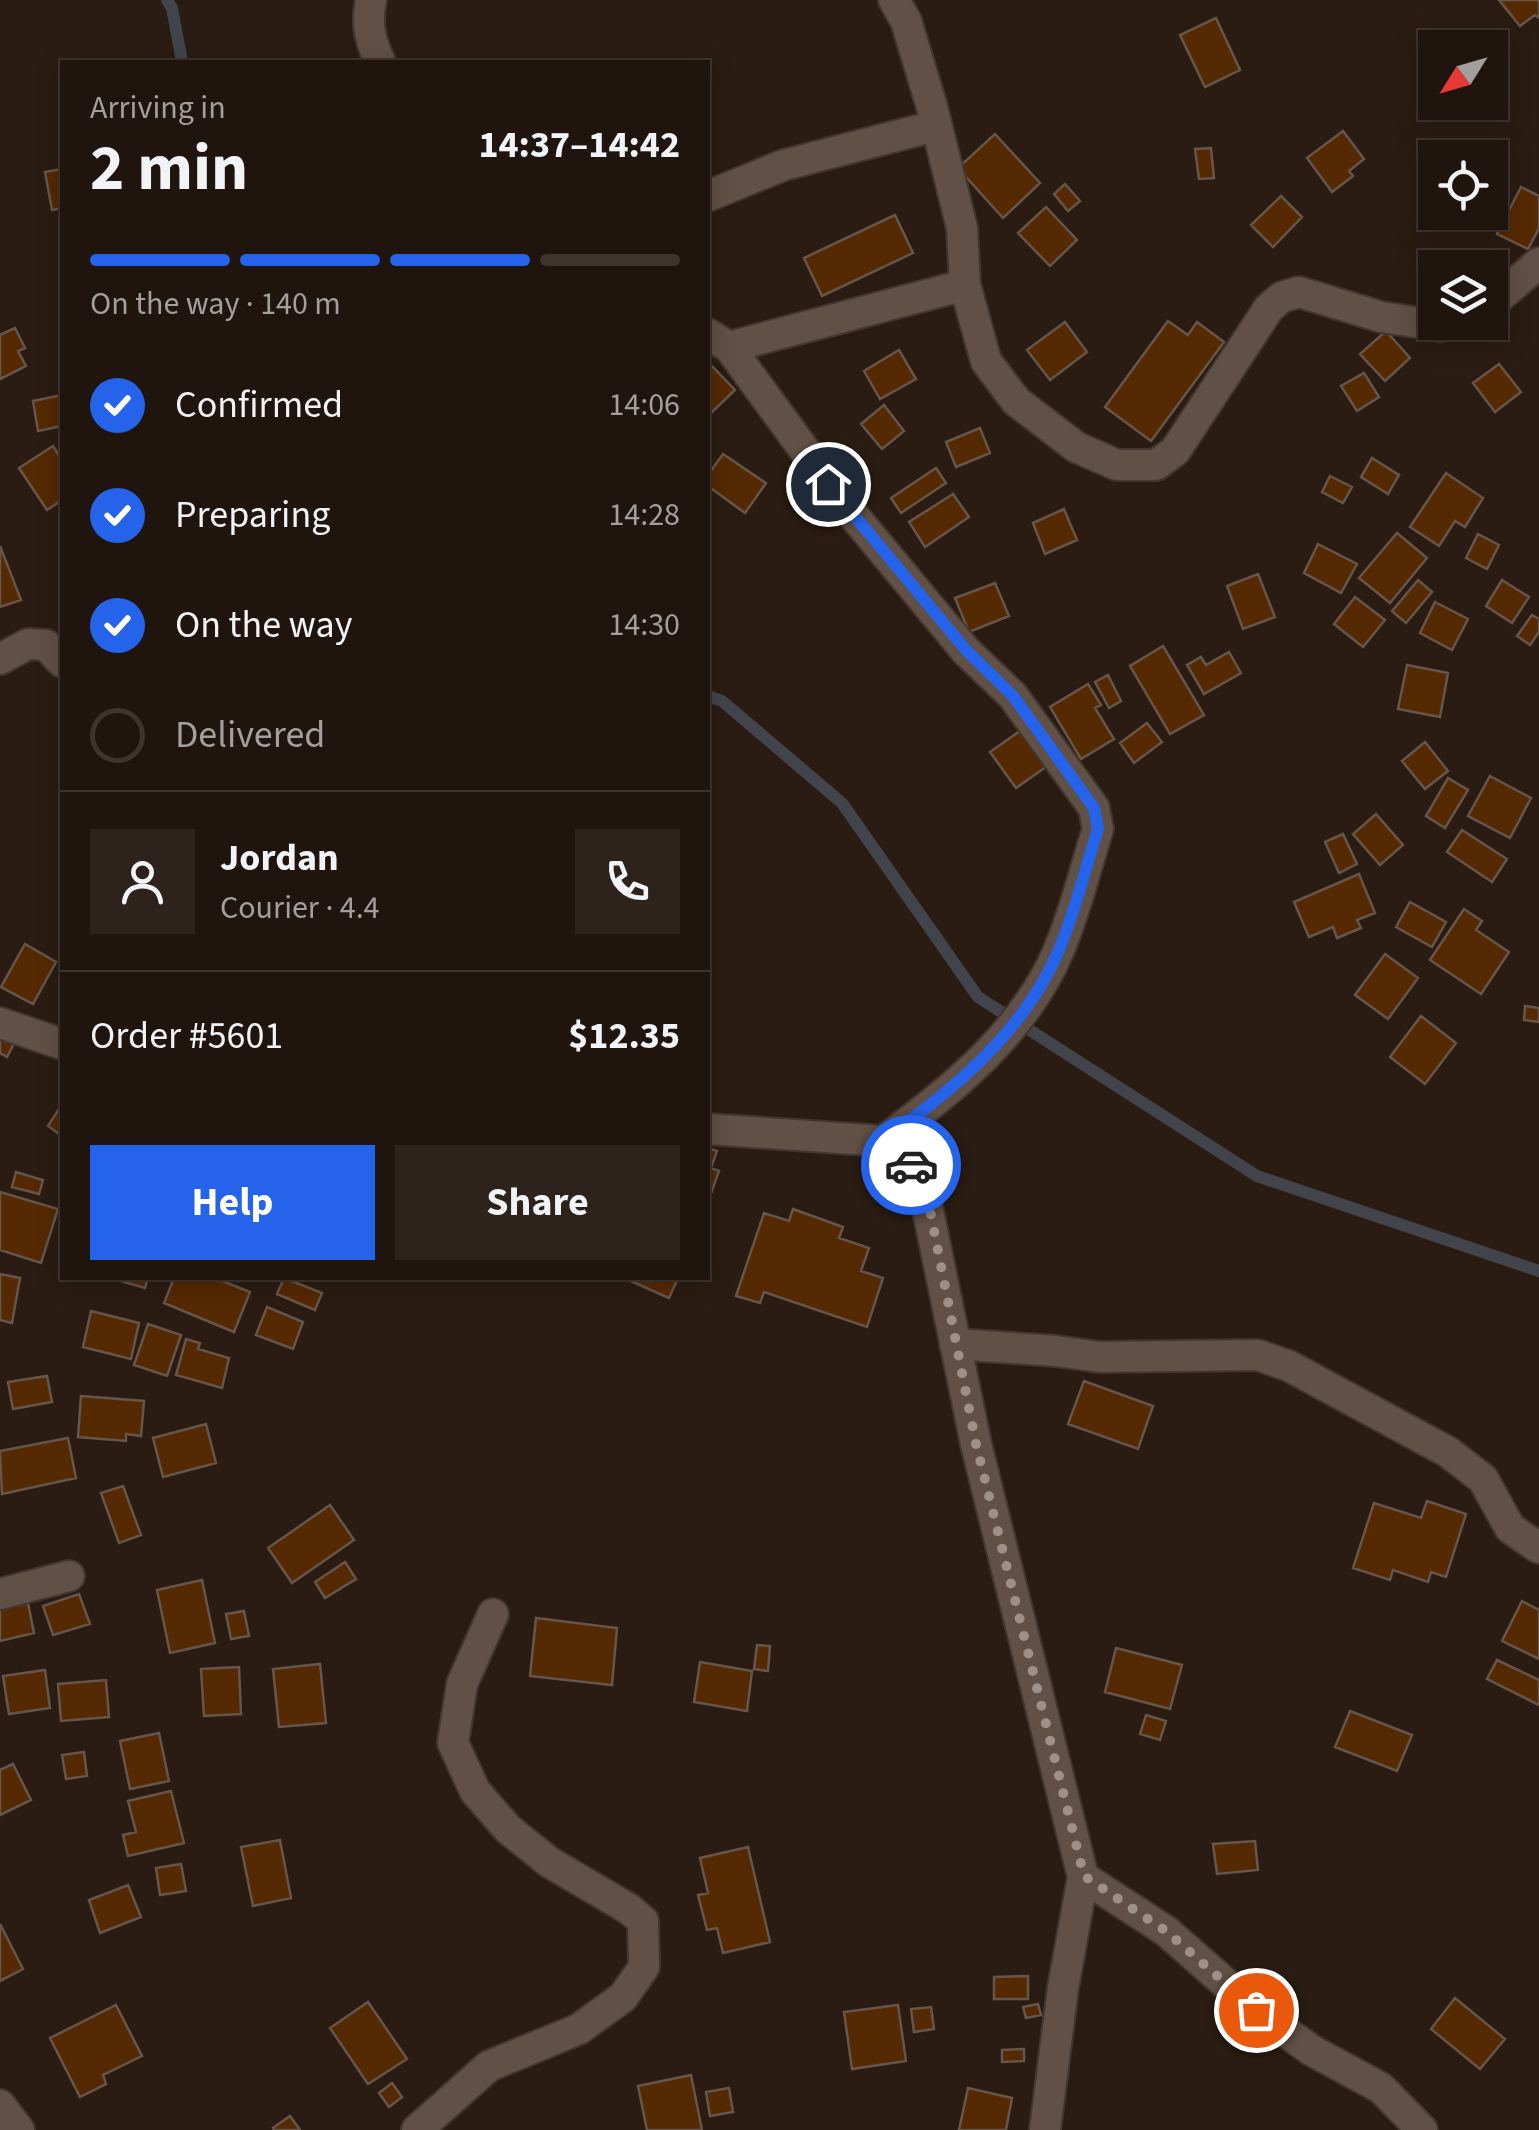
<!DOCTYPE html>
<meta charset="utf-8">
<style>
:root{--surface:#20150e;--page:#2d221c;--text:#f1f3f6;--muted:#a29f9e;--line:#3d342e;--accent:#2563eb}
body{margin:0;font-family:"Source Sans 3",sans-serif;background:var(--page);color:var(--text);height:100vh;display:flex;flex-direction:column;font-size:38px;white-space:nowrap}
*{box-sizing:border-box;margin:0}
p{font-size:32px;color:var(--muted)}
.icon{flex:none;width:55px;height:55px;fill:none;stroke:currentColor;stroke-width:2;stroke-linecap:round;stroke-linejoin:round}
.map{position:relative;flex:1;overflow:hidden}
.panel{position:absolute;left:60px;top:60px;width:650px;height:1220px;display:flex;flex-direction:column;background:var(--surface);border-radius:0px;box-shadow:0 5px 25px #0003,0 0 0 2px var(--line)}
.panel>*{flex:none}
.needle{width:65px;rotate:233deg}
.buttons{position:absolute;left:1418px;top:30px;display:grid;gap:20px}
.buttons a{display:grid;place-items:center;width:90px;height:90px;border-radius:0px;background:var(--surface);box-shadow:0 5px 25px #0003,0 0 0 2px var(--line);font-size:50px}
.pin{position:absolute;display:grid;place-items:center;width:85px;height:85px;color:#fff;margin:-42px;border:5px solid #fff;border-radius:50%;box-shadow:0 2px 10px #0007}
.courier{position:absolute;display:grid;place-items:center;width:100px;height:100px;margin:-50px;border:8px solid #2563eb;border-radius:50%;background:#fff;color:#222;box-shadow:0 2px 12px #0007}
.overview em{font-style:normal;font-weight:700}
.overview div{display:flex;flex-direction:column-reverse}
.overview{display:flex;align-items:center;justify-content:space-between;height:170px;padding:0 30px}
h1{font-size:65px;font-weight:700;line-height:75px}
.bar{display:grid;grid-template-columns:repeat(4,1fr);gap:15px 10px;align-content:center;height:120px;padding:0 30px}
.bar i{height:12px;border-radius:8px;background:var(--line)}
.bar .active{background:var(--accent)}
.bar p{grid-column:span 4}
.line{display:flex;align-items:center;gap:25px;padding:0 30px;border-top:2px solid var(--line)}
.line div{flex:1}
.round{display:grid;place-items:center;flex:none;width:105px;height:105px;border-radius:0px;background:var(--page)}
ol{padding:0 30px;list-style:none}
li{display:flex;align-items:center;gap:30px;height:110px}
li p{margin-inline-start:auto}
li .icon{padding:10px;border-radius:50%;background:var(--accent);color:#fff;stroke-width:4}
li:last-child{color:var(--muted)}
li i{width:55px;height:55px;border:5px solid var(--line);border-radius:50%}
.button{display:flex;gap:20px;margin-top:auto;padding:20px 30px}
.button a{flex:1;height:115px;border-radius:0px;background:var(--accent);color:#fff;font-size:40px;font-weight:700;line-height:115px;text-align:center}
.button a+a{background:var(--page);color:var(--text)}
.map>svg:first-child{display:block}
</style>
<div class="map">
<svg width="1539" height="2130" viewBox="0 0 1539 2130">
<rect width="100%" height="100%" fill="#2a1c12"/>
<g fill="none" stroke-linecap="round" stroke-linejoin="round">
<path stroke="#41444a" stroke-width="12" d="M167,0L172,8L182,62
M708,696L722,701L842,803L978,997L1257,1176L1539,1271"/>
</g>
<path fill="#552902" stroke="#66554a" stroke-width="2.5" d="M1499,0H1539V18L1535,15L1520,26Z
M1216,18L1240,70L1205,87L1180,35Z
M1343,131L1364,159L1349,171L1353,176L1332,192L1307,158Z
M995,134L1040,183L1003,218L958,168Z
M1211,148L1214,178L1199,179L1195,149Z
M62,169V208L52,210L45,172Z
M1065,184L1080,201L1068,211L1054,194Z
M1521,187L1539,196V228L1528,249L1497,234Z
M1281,196L1302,217L1273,247L1251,225Z
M1046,207L1077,240L1050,266L1018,233Z
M895,215L913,253L822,296L804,258Z
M1168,321L1188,335L1197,322L1224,342L1151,441L1105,407Z
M1065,322L1087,352L1050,380L1027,350Z
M15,328L25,348L18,351L26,366L0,379V335Z
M1386,331L1410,358L1385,381L1360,354Z
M899,350L916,379L880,399L864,371Z
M708,362L735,390L708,416Z
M1499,364L1521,392L1495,412L1473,383Z
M1364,373L1379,397L1357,411L1341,386Z
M62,395V426L38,431L33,401Z
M884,405L904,431L882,449L861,424Z
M980,428L990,453L956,467L946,442Z
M53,446L62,460V500L47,510L19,468Z
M723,454L766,483L745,513L708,486V475Z
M1372,458L1399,475L1388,494L1361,477Z
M936,468L946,483L901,513L891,498Z
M1446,473L1483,498L1465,527L1455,521L1439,546L1410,527Z
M1330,476L1352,487L1343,503L1322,492Z
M953,494L969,517L925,547L909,522Z
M1064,509L1077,540L1045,554L1033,523Z
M1397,533L1427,558L1390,603L1359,578Z
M1478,534L1499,545L1487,569L1466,558Z
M1318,544L1357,564L1341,593L1304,573Z
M0,546L21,600L0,607Z
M1258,574L1275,617L1243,629L1227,586Z
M1418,580L1432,592L1406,623L1392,611Z
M1502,580L1529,597L1512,623L1486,606Z
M995,583L1009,616L969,632L955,598Z
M1355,597L1385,620L1363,647L1334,624Z
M1435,602L1468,619L1452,650L1420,633Z
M1532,615L1539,619V632L1530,645L1517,636Z
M1163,646L1204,715L1170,734L1130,666Z
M1229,652L1241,673L1204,694L1187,665L1201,657L1206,665Z
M1407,665L1448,673L1440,717L1398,709Z
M1108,675L1121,701L1109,708L1095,682Z
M1088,684L1101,705L1095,708L1114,739L1081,759L1050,707Z
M1147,723L1162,742L1134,763L1120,743Z
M1027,726L1053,762L1016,788L990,752Z
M1425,742L1448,771L1425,789L1402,761Z
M1490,776L1531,798L1510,838L1468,816Z
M1448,778L1468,790L1445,828L1426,816Z
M1376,814L1403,845L1380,865L1353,834Z
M1462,830L1507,859L1492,882L1447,852Z
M1343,834L1357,864L1339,873L1325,842Z
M1359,874L1375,913L1357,920L1361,928L1337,938L1333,927L1309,937L1294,902Z
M1410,902L1446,922L1432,947L1396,927Z
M1464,909L1482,921L1476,930L1509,952L1481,994L1430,960Z
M25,944L56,962L33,1004L1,987Z
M1385,954L1418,978L1388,1019L1355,995Z
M1525,1006L1539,1008V1022L1524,1020Z
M1421,1016L1456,1043L1425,1084L1390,1057Z
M0,1026L18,1036L7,1057L0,1053Z
M62,1104V1136L48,1126Z
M708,1148L717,1151L711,1168L719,1171L708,1202Z
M16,1172L43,1180L39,1194L12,1187Z
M0,1192L58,1209L41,1263L0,1250Z
M793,1209L843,1227L839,1238L869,1248L861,1271L883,1278L867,1327L764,1292L760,1303L736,1296L764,1213L789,1221Z
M0,1274L20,1278L12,1323L0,1320Z
M110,1278H148L145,1288Z
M174,1278H215L250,1292L234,1332L164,1303Z
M284,1278L322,1293L315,1310L277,1294Z
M624,1278H678L669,1298Z
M267,1307L303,1322L293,1349L256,1335Z
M91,1311L139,1323L131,1359L83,1347Z
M148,1324L181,1335L167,1376L134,1365Z
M186,1339L200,1343L198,1349L229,1358L222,1388L176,1375Z
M47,1376L52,1402L13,1409L8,1382Z
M1084,1381L1153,1406L1138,1449L1068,1424Z
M81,1396L144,1401L141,1436L126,1434V1441L78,1437Z
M206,1424L216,1463L163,1477L153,1438Z
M68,1438L76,1478L2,1494L0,1451Z
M123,1486L141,1535L119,1543L101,1493Z
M1427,1501L1466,1514L1446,1577L1431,1572L1428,1582L1393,1570L1390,1580L1353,1568L1374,1503L1421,1518Z
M330,1505L354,1540L292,1583L268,1548Z
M345,1562L356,1579L325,1598L315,1582Z
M202,1580L215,1643L170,1653L157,1590Z
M79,1594L90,1624L53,1635L43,1606Z
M1522,1601L1539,1610V1659L1502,1641Z
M28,1603L34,1633L0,1641V1609Z
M244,1611L249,1636L231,1639L226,1614Z
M536,1618L617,1628L612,1685L530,1676Z
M757,1645L770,1646L768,1671L754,1669Z
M1116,1648L1182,1665L1170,1709L1105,1692Z
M1497,1660L1539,1680V1705L1487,1679Z
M700,1662L752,1671L747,1711L694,1702Z
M320,1664L326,1723L279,1727L273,1669Z
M239,1667L241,1714L204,1716L201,1669Z
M45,1670L50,1708L9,1714L3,1676Z
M106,1680L109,1717L61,1721L58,1684Z
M1350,1711L1412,1735L1397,1771L1335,1747Z
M1146,1715L1166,1721L1160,1740L1140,1734Z
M159,1733L169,1781L130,1789L120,1741Z
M84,1752L87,1776L66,1779L62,1755Z
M13,1764L31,1800L0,1815V1770Z
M171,1791L184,1843L128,1856L123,1835L136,1832L128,1801Z
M280,1840L291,1898L253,1906L241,1847Z
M1255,1841L1258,1870L1217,1874L1213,1844Z
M748,1847L770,1942L723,1953L717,1928L707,1930L698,1895L708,1893L700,1858Z
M181,1864L186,1891L160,1895L156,1868Z
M128,1885L141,1917L100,1933L89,1900Z
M0,1924L23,1969L0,1981Z
M1028,1976V1999H994V1977Z
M1455,1998L1505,2039L1480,2069L1431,2029Z
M368,2002L407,2059L368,2084L330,2028Z
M1038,2004L1041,2015L1026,2018L1023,2007Z
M116,2005L142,2056L103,2075L106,2084L80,2097L50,2038Z
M898,2005L906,2061L852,2069L844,2012Z
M931,2007L934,2029L914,2032L911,2009Z
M1024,2049V2061L1002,2062V2050Z
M691,2075L702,2130H647L638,2086Z
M392,2083L402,2097L389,2107L379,2093Z
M729,2088L733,2112L710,2116L706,2092Z
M968,2088L1012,2098L1006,2130H959Z
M290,2116L300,2130H274L273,2128Z"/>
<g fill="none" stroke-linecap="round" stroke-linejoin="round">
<g stroke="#423631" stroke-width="34">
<path id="minor" d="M371,0C366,24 370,40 380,62
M894,0L906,21L932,107L962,228L965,285L986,361L1016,401L1076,447L1117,465H1156L1175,451L1269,308L1282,297L1299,292L1381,317L1441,326L1451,322
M708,196L784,165L935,126
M1490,305L1539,263
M708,334L729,347L965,285
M729,347L844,504L966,651L1013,696L1094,808L1098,829C1085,869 1075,913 1058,952C1023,1033 952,1090 883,1141L907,1160L921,1177L976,1444L1083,1877L1063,1988L1045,2130
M0,659L28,644L46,645L62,662
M0,1023L62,1044
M708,1129L883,1141
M955,1344L1056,1351L1099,1357L1258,1355L1289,1366L1448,1452L1483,1479L1510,1528L1539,1548
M0,1594L69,1576
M1083,1877L1166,1931L1256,2010L1311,2050L1381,2088L1422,2130
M0,2105L19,2130
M417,2130L489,2066L579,2029L623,1997L644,1967L643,1921L629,1909L549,1862L508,1829L475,1791L453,1743L462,1684L493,1614"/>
</g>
<use href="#minor" stroke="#615045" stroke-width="30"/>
</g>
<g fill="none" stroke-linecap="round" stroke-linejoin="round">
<path stroke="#9c9089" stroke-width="10" stroke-dasharray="0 18" d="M911,1165L921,1178L930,1210L976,1444L1084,1876L1166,1931L1256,2010"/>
<path stroke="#2563eb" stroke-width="12" d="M828,484L966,650L1013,696L1094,808L1098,829C1085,869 1075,913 1058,952C1023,1033 952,1091 883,1140L911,1165"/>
</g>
</svg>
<div class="buttons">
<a><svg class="needle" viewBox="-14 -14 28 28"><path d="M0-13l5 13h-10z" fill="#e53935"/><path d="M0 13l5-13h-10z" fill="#a29f9e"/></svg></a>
<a><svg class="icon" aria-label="locate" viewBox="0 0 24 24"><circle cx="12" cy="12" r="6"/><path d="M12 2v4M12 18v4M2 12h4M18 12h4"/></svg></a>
<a><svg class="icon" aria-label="layers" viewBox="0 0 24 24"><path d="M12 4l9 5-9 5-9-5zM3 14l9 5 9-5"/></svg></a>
</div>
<div class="pin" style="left:1256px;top:2010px;background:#ea580c"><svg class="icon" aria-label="bag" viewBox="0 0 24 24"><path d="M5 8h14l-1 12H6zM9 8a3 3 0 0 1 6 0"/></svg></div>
<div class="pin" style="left:828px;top:484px;background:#1f2937"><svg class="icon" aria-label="home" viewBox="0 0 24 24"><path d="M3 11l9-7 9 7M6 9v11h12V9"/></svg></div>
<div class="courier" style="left:911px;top:1165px"><svg class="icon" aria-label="car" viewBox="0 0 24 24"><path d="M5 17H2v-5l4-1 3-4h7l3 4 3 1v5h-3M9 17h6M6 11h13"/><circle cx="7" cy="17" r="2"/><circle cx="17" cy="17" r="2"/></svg></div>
<section class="panel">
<div class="overview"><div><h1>2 min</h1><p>Arriving in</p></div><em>14:37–14:42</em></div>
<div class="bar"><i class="active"></i><i class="active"></i><i class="active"></i><i></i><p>On the way · 140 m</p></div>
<ol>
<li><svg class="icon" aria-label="check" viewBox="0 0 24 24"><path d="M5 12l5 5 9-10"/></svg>Confirmed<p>14:06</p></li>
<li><svg class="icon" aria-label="check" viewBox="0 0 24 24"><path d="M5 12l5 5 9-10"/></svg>Preparing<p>14:28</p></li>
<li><svg class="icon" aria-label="check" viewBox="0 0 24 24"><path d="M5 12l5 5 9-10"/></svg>On the way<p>14:30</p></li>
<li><i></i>Delivered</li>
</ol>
<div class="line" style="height:180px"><a class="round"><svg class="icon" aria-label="person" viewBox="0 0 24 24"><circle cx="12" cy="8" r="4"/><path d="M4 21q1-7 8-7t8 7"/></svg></a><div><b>Jordan</b><p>Courier · 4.4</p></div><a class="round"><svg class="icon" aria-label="phone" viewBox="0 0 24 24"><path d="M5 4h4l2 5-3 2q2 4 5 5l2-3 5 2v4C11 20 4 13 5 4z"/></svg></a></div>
<div class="line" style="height:130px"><div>Order #5601</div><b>$12.35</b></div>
<div class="button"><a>Help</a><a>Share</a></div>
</section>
</div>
